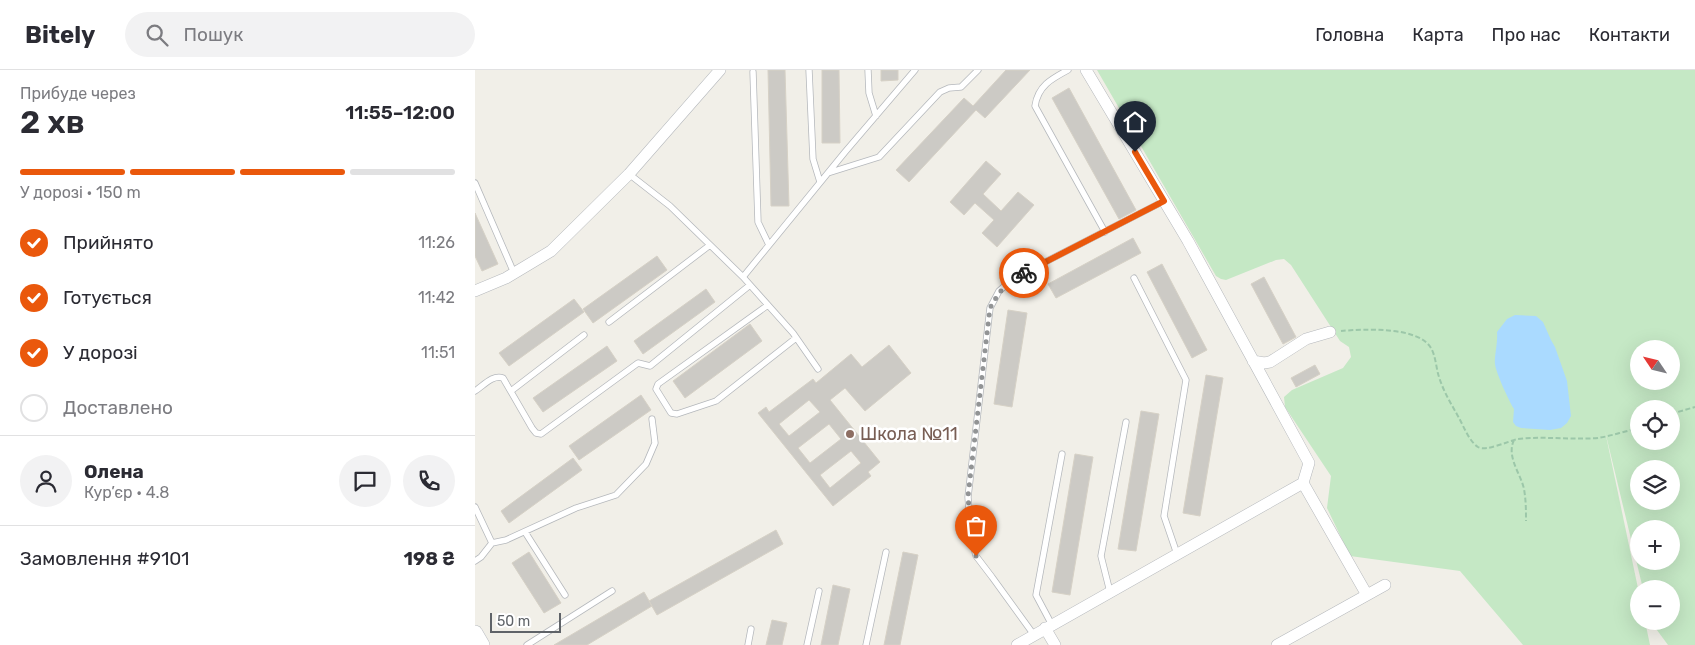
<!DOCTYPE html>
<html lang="uk">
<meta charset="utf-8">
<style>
:root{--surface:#fff;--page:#f2f2f3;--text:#2b2b33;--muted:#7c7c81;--line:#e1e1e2;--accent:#ea580c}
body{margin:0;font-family:Rubik,sans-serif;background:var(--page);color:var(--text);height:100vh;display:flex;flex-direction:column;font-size:19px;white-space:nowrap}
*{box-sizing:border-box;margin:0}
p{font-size:16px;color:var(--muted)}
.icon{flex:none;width:28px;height:28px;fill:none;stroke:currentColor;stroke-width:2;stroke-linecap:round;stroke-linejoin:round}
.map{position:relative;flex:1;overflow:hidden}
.drawer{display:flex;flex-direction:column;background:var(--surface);width:475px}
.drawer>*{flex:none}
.needle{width:32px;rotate:305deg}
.controls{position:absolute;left:1155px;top:270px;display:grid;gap:10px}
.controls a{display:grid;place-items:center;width:50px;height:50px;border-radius:50%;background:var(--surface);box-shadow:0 5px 20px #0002;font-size:25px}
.scale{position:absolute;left:15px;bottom:12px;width:71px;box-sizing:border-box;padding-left:5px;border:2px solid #5f6368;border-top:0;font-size:14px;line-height:18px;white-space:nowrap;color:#5f6368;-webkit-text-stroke:4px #fff;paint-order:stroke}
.pin{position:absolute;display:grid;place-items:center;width:42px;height:42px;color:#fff;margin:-51px -21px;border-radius:50% 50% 50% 0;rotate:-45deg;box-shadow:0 0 5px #0007}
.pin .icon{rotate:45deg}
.courier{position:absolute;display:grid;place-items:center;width:50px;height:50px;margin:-25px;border:4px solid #ea580c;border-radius:50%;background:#fff;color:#222;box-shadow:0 1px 6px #0007}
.summary em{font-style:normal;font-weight:600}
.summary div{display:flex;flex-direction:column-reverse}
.summary{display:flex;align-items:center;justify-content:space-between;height:85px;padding:0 20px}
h1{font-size:32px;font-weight:600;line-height:38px}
.bar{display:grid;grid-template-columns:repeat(4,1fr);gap:8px 5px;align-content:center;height:60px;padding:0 20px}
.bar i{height:6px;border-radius:4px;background:var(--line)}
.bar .on{background:var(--accent)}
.bar p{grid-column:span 4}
.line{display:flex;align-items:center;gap:12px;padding:0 20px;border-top:1px solid var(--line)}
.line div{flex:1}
.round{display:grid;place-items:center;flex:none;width:52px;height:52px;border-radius:26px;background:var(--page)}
ol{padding:0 20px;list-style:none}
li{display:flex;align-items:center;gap:15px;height:55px}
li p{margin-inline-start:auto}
li .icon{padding:5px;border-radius:50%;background:var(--accent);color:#fff;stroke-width:4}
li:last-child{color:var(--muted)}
li i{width:28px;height:28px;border:2px solid var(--line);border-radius:50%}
header{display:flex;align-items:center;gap:30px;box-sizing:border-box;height:70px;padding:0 25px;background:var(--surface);border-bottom:1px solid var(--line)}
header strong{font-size:24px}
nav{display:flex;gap:28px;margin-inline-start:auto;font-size:18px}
.search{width:350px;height:45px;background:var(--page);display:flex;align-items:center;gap:12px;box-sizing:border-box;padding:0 18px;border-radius:28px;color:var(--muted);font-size:19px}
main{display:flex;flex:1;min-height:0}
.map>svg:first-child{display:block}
</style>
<header>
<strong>Bitely</strong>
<div class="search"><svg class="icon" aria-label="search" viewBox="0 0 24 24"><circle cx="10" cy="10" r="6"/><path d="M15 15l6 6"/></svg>Пошук</div>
<nav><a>Головна</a><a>Карта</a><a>Про нас</a><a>Контакти</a></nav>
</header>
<main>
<section class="drawer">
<div class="summary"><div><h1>2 хв</h1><p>Прибуде через</p></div><em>11:55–12:00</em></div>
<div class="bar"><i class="on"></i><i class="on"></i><i class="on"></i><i></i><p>У дорозі · 150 m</p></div>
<ol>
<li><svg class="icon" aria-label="check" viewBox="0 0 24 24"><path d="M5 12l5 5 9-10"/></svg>Прийнято<p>11:26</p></li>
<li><svg class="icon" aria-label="check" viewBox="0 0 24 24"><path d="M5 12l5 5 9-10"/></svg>Готується<p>11:42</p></li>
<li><svg class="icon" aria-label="check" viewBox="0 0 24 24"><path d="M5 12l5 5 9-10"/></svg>У дорозі<p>11:51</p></li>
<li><i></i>Доставлено</li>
</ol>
<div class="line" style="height:90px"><a class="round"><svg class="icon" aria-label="person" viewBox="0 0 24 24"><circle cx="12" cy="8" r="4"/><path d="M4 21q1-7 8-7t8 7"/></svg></a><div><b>Олена</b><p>Кур’єр · 4.8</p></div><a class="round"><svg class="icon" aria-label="chat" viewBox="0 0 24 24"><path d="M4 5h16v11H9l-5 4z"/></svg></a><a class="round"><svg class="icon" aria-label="phone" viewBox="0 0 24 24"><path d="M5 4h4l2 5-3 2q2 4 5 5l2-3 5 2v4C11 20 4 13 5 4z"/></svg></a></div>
<div class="line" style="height:65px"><div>Замовлення #9101</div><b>198 ₴</b></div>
</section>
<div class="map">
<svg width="1220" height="575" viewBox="0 0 1220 575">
<rect width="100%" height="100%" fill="#f1efe8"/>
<path fill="#c5e8c5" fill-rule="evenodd" d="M622,0H1220V575H1193L1176,552L1196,551V519H1168L1130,361L1164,523V551H1170L1175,575H1048L985,501L875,486L852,438L856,406L810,337L809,327L817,320L868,298L876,287L874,277L865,271L816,195L809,189L801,190L751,210L746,209L741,206ZM1164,279H1196V311H1164ZM1164,339H1196V371H1164ZM1164,399H1196V431H1164ZM1164,459H1196V491H1164Z"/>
<path fill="#aadaff" d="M1040,245L1061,246L1068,252L1076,270L1080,277L1092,311L1096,346L1092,353L1086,358L1075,360L1046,358L1041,356L1038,352L1039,339C1034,331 1021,303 1020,294C1019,287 1023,273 1022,262L1032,249Z"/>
<path fill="#cccac5" stroke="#d6d1c6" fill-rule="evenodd" d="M293,0H310L314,136H296Z
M347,0H364L365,73H347Z
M406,0H423V10L406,11Z
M531,0H555L510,48L501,40L434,112L421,100L489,28L498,36Z
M594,18L661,140L644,149L577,28Z
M511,91L526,104L508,124L526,141L543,122L559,135L522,177L507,163L519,150L500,133L489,145L475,132Z
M0,143L23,194L7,201L0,186Z
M658,168L666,183L581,228L573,214Z
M182,186L192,200L118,253L108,239Z
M687,194L732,280L717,288L672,202Z
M789,207L821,267L808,274L776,214Z
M231,219L240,232L168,284L159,271Z
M99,229L109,242L34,296L24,283Z
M533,240L552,243L537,337L519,334Z
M275,254L287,271L210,328L198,311Z
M414,275L436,303L390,341L370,318L355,330L405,392L393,402L396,406L358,436L283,343L291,337L294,342L338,309L341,313L376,284L387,297ZM334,330L345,342L314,366L304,354ZM354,354L366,369L335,393L323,378ZM376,381L386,393L355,418L345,405Z
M132,276L142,291L68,342L58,328Z
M840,295L845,304L821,317L816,308Z
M731,305L748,308L725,446L708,443Z
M166,325L176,340L104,390L94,376Z
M666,341L684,344L661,481L643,479Z
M600,384L618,387L595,525L577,522Z
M98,388L107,400L34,453L26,441Z
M301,460L308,474L182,545L174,531Z
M54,482L86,533L69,543L37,493Z
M428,482L443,485L425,575H409Z
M358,515L375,519L363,575H346Z
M169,522L177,536L112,575H79Z
M297,550L312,553L307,575H291Z"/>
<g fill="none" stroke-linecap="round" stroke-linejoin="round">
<g stroke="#b5b8bc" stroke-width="7">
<path id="lane" d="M334,0L338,89L345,112
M393,0L394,23L401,46
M593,0C576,9 563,16 560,36L630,162
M278,2L283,152L294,175
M353,103L404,87L465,22L474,18L486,17L503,0
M154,104L195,136L268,207L318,263L343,299
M0,113L39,203
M268,207L370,82L440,0
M659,208L711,310L689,446L702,484
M293,235L183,314L181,319L196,343L202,344L241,331L321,268
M134,252L235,175
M0,321C8,316 18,304 28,308L57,358L61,363L66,364L163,293L175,296L275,215
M36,321L109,265
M0,437L17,473
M50,462L90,525
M0,491L6,487L17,473L31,470L101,438L141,425L171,394L180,373L177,349
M635,522L626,486L651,352
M577,555L561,525L587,384
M559,565L517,507L501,486L496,465L493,427L515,238L524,221L539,208L689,131
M52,575L137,521
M273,575L276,559
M332,575L344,521
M391,575L411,482"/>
</g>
<g stroke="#b5b8bc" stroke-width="12">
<path id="street" d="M0,221L31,208L76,181L154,104L245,0
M778,291L789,293L795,292L831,269L855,262
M828,413L892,525
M570,558L580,575
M542,575L828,413L834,393L713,171L611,0
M802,575L910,515"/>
</g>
<g stroke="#b6babf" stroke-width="16">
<path id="secondary" d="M0,563L7,575"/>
</g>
<path stroke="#9cc7a9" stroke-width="2" stroke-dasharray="5 2.5" stroke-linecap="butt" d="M866,261C888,259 943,256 956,278C961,287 961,298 964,307C969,323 977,335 984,348C989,357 994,371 1003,377C1011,382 1033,371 1043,369C1070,366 1096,370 1123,368C1136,366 1151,361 1164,358
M1196,344L1220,337
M1039,370C1031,387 1046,404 1049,419C1051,430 1051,441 1051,451"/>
<use href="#lane" stroke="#fff" stroke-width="5.5"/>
<use href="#street" stroke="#fff" stroke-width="11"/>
<use href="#secondary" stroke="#fff" stroke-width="15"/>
</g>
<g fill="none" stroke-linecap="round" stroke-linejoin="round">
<path stroke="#929495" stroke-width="5" stroke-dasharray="0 9" d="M501,486L496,465L493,426L515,238C525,220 532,212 549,203"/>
<path stroke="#ea580c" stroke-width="6" d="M549,203L689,131L660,82"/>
</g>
<circle fill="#8d6e63" stroke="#fff" stroke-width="2" cx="375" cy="364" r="5"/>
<g text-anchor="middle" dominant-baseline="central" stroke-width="5" stroke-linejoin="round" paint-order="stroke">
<g font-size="18" fill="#785e54" stroke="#fff" text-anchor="start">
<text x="385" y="364">Школа №11</text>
</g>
</g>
</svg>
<div class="controls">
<a><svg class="needle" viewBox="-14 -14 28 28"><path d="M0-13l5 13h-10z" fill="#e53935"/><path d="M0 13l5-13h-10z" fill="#7c7c81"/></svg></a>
<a><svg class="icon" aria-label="locate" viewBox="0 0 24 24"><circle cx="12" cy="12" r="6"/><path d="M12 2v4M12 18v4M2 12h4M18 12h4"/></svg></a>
<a><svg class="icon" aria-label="layers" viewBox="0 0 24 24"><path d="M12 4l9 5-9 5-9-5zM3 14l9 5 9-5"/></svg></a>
<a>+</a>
<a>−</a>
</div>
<div class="scale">50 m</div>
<div class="pin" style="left:501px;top:486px;background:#ea580c"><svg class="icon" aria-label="bag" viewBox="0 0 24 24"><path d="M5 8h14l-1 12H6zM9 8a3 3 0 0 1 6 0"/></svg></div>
<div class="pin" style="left:660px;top:82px;background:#1f2937"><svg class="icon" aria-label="home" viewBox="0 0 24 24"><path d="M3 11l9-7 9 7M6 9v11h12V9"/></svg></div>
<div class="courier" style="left:549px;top:203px"><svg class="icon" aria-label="bike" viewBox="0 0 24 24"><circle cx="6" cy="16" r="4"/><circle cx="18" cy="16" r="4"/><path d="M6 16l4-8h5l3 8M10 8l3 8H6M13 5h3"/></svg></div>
</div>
</main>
